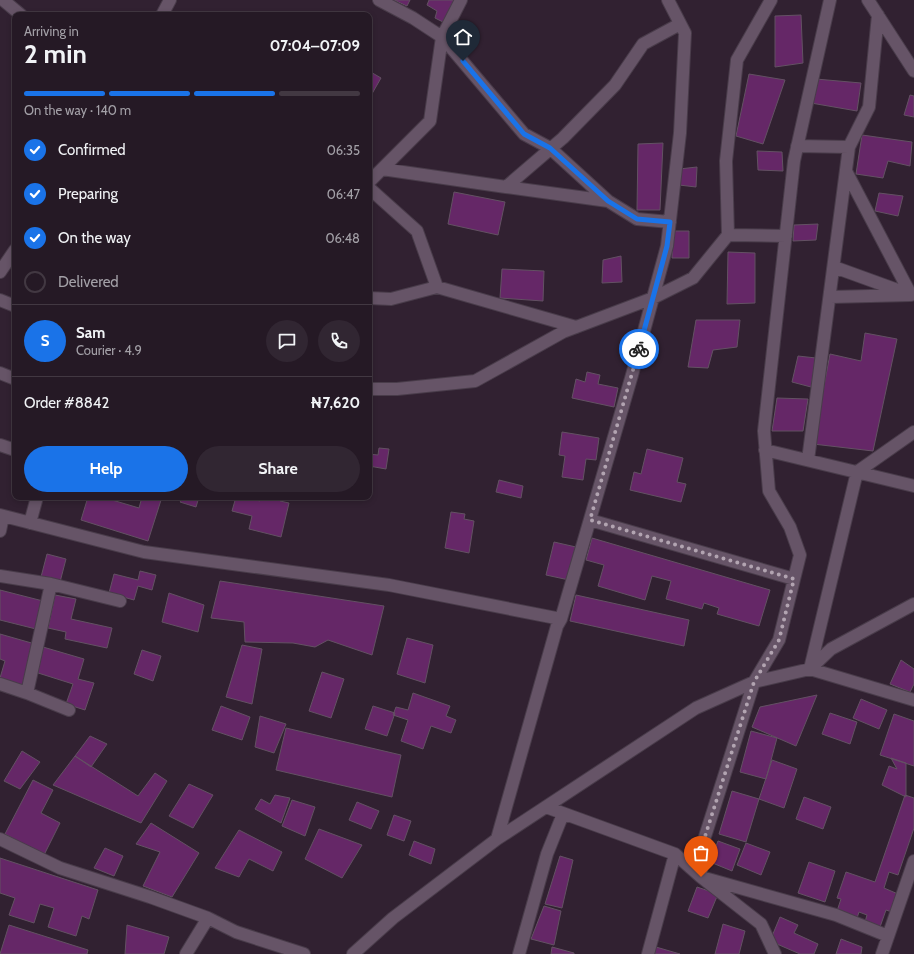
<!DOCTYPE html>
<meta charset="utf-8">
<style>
:root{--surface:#251925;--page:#312632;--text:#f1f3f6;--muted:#a3a0a7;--line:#423842;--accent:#1a73e8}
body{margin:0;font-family:Cabin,sans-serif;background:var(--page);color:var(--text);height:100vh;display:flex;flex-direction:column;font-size:15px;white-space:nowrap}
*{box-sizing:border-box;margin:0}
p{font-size:13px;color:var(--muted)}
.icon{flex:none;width:22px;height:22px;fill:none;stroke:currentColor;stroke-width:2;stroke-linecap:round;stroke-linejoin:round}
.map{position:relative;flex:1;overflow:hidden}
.details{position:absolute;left:12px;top:12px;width:360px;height:488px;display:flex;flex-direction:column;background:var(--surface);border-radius:8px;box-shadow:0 2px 6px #0003,0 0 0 1px var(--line)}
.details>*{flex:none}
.pin{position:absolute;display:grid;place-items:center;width:34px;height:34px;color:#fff;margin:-41px -17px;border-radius:50% 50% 50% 0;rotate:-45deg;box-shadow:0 0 4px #0007}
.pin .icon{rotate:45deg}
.courier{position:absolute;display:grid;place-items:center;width:40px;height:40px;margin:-20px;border:3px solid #1a73e8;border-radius:50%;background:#fff;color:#222;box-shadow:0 1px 5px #0007}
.head em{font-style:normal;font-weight:700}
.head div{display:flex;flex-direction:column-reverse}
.head{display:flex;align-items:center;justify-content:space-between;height:68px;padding:0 12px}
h1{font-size:26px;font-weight:700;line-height:30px}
.bar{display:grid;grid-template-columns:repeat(4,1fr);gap:6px 4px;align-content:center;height:48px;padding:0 12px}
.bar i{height:5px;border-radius:3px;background:var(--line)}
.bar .current{background:var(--accent)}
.bar p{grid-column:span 4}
.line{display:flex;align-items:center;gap:10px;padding:0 12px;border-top:1px solid var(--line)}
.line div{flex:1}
.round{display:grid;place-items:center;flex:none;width:42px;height:42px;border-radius:21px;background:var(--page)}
ol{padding:0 12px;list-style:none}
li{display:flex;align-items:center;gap:12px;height:44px}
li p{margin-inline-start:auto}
li .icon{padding:4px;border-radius:50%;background:var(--accent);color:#fff;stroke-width:4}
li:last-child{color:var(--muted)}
li i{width:22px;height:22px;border:2px solid var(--line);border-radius:50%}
.primary-button{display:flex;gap:8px;margin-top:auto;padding:8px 12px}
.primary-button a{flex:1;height:46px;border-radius:24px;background:var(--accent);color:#fff;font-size:16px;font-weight:700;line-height:46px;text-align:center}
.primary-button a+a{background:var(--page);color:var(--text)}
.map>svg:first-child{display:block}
</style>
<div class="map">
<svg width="914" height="954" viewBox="0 0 914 954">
<rect width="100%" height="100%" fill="#312131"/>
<path fill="#652767" stroke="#635163" d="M394,0H410L407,6Z
M429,0H454L443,22L435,18L437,11L427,5Z
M801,15L803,63L775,67V16Z
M369,71L381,78L369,99Z
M749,74L785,80L763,144L736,136Z
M816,79L861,83L857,111L811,103Z
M910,95L914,96V117L904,115Z
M862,135L912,142L910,166L888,161L883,178L856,174Z
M663,143L660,210H637L638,144Z
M757,151L782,152L783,171L758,170Z
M697,167L696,187L679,185V169Z
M454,192L505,202L498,235L448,224Z
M879,193L903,196L898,216L875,211Z
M818,224L816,240L793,241L794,225Z
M673,231H689V258H672Z
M728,252L755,253V303L727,304Z
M621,256L622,282L602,283L603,260Z
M502,269L544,271L543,301L500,298Z
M696,320H740L737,347L713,350L708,368L688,367Z
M865,333L897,339L873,451L813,444L830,354L861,361Z
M798,356L816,358L811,387L792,382Z
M587,372L600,375L598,384L618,388L614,407L572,398L576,379L585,382Z
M777,398L808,399L803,431H772Z
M562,432L599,438L596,460L586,459L583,480L562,477L565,456L559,455Z
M379,448L389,449L386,469L369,466V454L378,455Z
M647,449L683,458L677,482L686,484L681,502L630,490L634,472L641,474Z
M499,480L523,486L521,498L496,492Z
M88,497H102L139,508L142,497H162L148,541L81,520Z
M178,497H199L196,507L180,502L183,498Z
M236,497H245L260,501L261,497H280V501L289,503L281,537L249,529L252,516L232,511Z
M451,512L465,514L464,519L474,521L469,553L445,548Z
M592,538L770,590L759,626L717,614L719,608L704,603L702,609L666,599L671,581L652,576L645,600L598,586L604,565L586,560Z
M554,542L576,547L569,580L546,575Z
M47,554L66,559L60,582L41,577Z
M140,571L156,575L152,590L138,586L134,600L109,593L114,574L138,580Z
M220,581L384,606L372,655L328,640L315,647L293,643L245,642L244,622L211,618Z
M0,590L43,601L36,629L0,620Z
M169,593L204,605L198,632L162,622Z
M55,595L76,599L71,619L112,628L107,648L65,639L66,632L48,628Z
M576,595L689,620L684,646L570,621Z
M0,634L35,644L23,686L0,678L5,661L0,659Z
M407,638L433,645L425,683L397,674Z
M242,645L262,649L252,704L226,697Z
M43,647L84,659L78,679L94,683L85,710L66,704L73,684L35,672Z
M142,650L161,656L153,681L134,674Z
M901,660L914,669V684L910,692L890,684Z
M322,672L344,679L331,718L309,711Z
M413,693L450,706L446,716L456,720L451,733L431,726L423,749L401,741L408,720L393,715L396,707L408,710Z
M817,695L796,746L752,727L760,707Z
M861,699L887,710L879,729L853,718Z
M221,706L250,717L242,740L212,730Z
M373,706L395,713L387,736L365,729Z
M830,713L857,722L850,744L822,734Z
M894,714L914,721V766L880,755Z
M260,716L286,724L274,753L255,747Z
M286,728L401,755L392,797L276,770Z
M751,731L777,738L766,779L740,772Z
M90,736L107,744L91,767L75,756Z
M22,751L40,762L20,789L4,781Z
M75,756L138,796L155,773L167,781L141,823L53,785Z
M891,758L906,763V797L882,785L889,766L897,769Z
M772,760L797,769L784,808L759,799Z
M33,780L53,790L41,813L60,823L44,855L5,834Z
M189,784L213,795L193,828L169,816Z
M732,791L759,799L746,842L719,834Z
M275,795L290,798L281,823L255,809L261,799L270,804Z
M905,795L914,798V828L898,875L889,872L884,888L898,894L892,912L886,910L880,927L865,922L867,915L859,912L856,921L836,914L841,899L837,898L846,872L875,882Z
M804,797L831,807L823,829L796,819Z
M292,800L315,807L305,836L282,826Z
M357,802L379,811L371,829L349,820Z
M394,815L411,821L404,841L387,835Z
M151,823L199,853L172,897L143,886L160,852L136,844Z
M319,829L362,845L342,878L305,859Z
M239,830L282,852L273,871L249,859L239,877L215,868Z
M414,841L435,849L431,864L409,855Z
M718,841L740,849L732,871L710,862Z
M746,843L770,852L761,875L737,865Z
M105,848L123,856L114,876L94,868Z
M560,856L573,860L562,908L545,904Z
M0,858L98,890L89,919L82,916L76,936L48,927L54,908L40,904L34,923L9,915L15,898L0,893Z
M809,862L835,871L825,902L798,893Z
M697,887L718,894L708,918L688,911Z
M544,906L561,911L554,945L531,939Z
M780,917L798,925L794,933L818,944L814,954H800L770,941Z
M723,924L745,931L739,954H715Z
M9,925L88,950L87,954H0Z
M127,925L169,937L164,954H125Z
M841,939L862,947L861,954H836Z
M552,947L574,953V954H551Z
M656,947L680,954H654Z"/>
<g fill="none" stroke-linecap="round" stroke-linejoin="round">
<g stroke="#493c4a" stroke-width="14">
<path id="street" d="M3,0L21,15
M379,0L413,18L442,37L524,134L550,148L608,201
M868,0L914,71
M162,15L170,0
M797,146L849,147L869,107L878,15
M382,169L506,187
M369,182L430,121L442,37L461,0
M369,188L417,231L437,287L576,327
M670,222L637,219L608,201L506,187L563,138L615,85L643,44L680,24
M728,235L726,161L737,60L771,0
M834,267L903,292
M0,272L15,250
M830,297L911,295L846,171
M369,298L391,299L437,287
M0,300L15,306
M0,373L15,379
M369,389H397L475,381L563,332L653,298L693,278L728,235L786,236
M914,432L857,472L810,669L914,700
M0,445L15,450
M765,450L914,486
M808,460L849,147
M0,515L144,552L389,585L561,619
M590,520L794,579
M30,523L37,497
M0,531L3,516
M0,576L51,584L120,601
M0,684L27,693L69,710
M27,693L51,584
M546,807L675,854L701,877L836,915L888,936
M0,839L60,868L150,897L208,918L236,932L304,954
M497,839L557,626L561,619L632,375L667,246L680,133L685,33L668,0
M186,954L208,918
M353,954L393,918L497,839L696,708L754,682L810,669L831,649L914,604
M519,954L547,854L563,814
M648,954L675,854
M775,954L761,924L701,877L702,846L754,682L779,640L800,555L790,527L769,491L764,431L794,161L830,0
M882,954L914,861"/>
</g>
<use href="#street" stroke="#665467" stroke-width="12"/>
</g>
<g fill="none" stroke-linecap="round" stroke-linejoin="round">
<path stroke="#b2a4b1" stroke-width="4" stroke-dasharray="0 7.2" d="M639,349L590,520L794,579L779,640L754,682L702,846L701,877"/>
<path stroke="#1a73e8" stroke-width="5" d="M463,61L524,134L550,148L608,201L637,219L670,222L667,246L639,349"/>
</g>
</svg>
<div class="pin" style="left:701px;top:877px;background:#ea580c"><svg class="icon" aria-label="bag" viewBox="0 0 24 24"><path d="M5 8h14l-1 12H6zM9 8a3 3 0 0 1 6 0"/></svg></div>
<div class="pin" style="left:463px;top:61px;background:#1f2937"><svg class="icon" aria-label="home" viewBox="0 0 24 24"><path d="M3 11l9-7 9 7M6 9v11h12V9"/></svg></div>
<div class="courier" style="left:639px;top:349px"><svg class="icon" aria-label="bike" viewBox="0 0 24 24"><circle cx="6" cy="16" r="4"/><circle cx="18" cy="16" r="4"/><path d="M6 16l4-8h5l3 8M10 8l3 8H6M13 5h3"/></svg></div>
<section class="details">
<div class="head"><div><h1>2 min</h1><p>Arriving in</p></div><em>07:04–07:09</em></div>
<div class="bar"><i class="current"></i><i class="current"></i><i class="current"></i><i></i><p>On the way · 140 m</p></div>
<ol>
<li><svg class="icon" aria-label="check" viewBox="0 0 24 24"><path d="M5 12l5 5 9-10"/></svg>Confirmed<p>06:35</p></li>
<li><svg class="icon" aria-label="check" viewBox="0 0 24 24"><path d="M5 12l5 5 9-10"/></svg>Preparing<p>06:47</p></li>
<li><svg class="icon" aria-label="check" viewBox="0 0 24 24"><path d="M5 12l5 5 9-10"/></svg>On the way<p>06:48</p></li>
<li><i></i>Delivered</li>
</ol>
<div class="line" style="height:72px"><b class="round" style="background:var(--accent);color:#fff">S</b><div><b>Sam</b><p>Courier · 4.9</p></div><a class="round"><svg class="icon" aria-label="chat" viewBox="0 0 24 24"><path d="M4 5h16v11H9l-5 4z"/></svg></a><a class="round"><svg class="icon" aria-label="phone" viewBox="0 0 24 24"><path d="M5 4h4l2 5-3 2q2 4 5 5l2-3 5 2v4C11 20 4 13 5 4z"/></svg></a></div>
<div class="line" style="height:52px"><div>Order #8842</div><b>₦7,620</b></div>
<div class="primary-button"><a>Help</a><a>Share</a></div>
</section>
</div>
